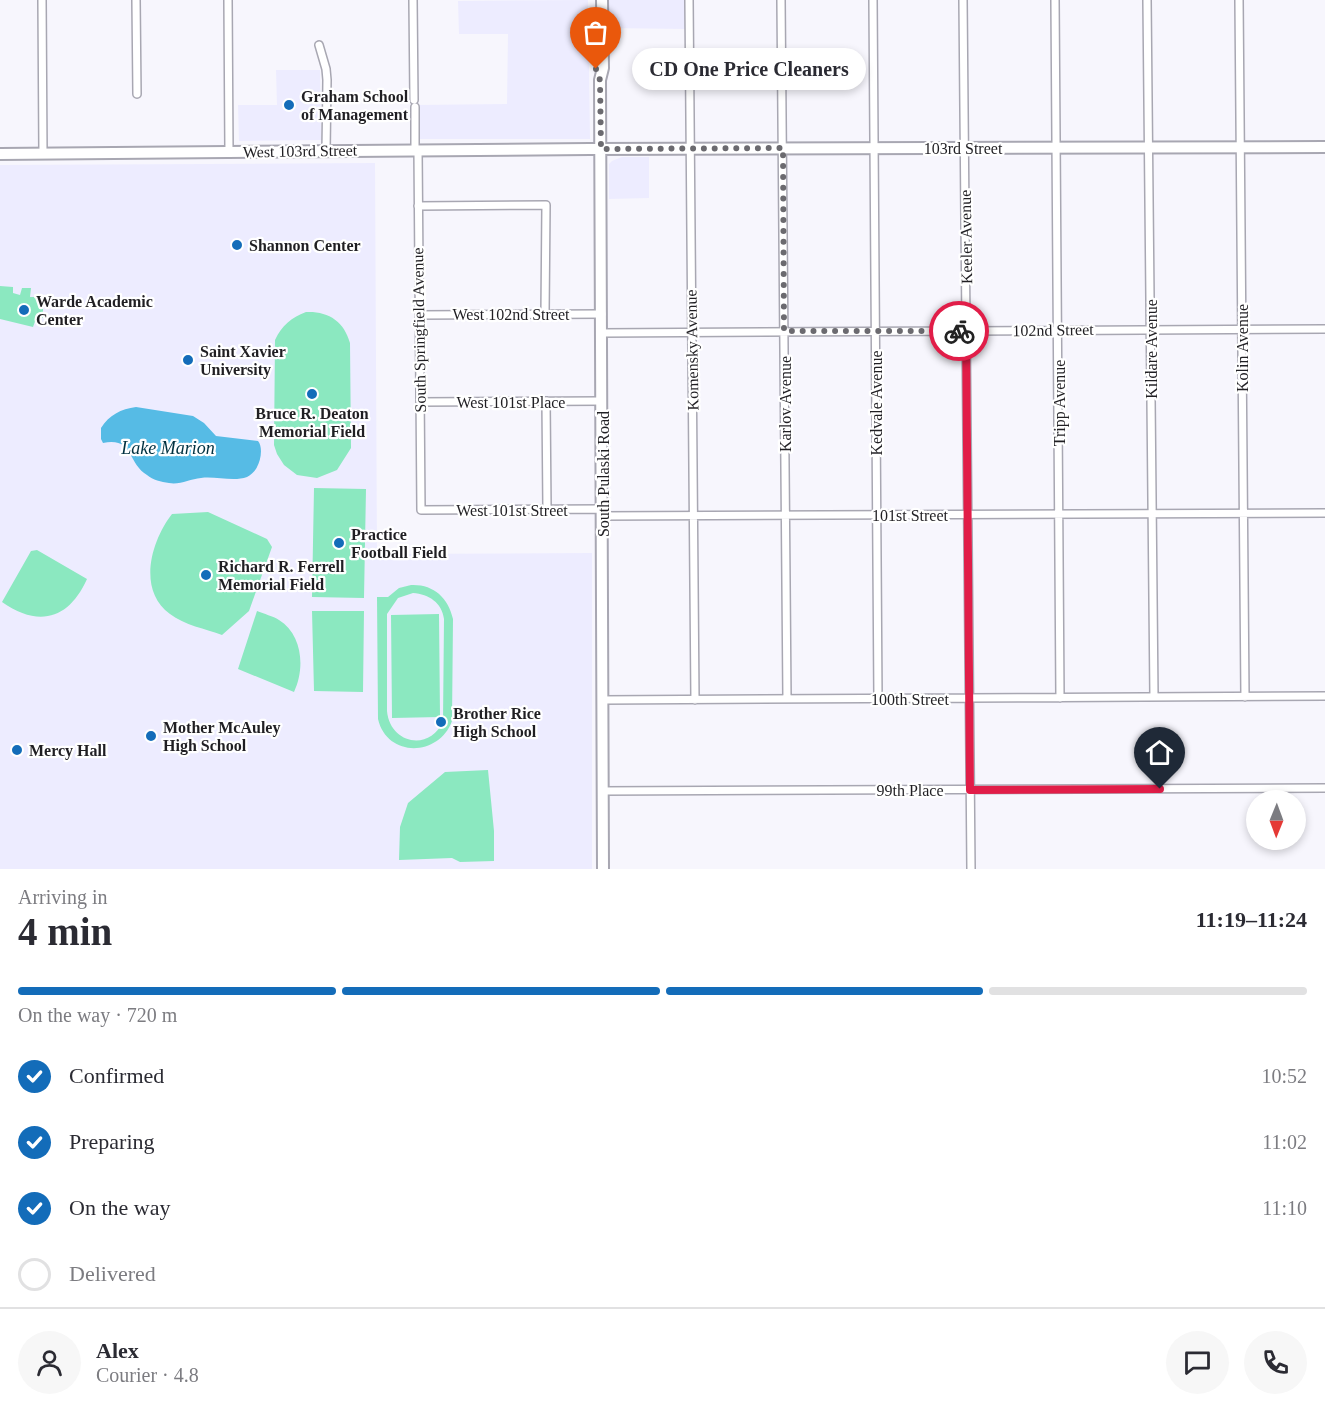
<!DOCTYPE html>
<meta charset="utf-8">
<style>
:root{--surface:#fff;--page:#f7f7f7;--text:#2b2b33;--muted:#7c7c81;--line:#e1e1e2;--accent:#136cb9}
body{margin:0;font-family:"Times New Roman",serif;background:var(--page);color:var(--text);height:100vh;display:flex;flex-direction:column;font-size:22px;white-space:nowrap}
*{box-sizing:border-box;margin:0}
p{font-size:20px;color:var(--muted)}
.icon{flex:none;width:33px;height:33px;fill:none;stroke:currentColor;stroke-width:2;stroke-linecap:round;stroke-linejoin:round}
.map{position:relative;height:869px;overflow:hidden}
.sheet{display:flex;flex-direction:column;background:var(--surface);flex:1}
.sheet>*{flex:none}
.needle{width:39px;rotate:181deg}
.fabs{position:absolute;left:1246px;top:790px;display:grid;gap:12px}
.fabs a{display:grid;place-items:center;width:60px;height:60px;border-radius:50%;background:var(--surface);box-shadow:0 3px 9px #0003;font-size:30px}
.pin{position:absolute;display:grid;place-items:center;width:51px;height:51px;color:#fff;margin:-62px -26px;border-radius:50% 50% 50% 0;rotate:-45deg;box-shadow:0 0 6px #0007}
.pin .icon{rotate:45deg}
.courier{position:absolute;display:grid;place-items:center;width:60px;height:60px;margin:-30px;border:4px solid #e11d48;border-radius:50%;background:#fff;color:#222;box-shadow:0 2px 8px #0007}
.bubble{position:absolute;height:42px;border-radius:21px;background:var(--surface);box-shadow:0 3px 9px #0003;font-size:20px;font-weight:800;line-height:42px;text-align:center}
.head em{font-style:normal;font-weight:800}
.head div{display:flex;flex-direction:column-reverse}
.head{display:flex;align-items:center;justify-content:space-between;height:102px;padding:0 18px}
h1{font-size:39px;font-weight:800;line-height:45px}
.bar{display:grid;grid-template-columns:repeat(4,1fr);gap:9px 6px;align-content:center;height:72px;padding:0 18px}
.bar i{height:8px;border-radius:4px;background:var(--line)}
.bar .current{background:var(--accent)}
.bar p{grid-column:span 4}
.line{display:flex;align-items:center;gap:15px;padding:0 18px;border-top:2px solid var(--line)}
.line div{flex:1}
.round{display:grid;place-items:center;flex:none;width:63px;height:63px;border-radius:32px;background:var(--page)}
ol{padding:0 18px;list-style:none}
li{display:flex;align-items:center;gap:18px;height:66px}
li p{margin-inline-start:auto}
li .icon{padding:6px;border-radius:50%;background:var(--accent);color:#fff;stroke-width:4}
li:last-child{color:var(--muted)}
li i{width:33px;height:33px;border:3px solid var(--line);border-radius:50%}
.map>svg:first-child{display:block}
</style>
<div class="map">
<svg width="1325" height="869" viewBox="0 0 1325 869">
<rect width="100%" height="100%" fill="#f7f6fd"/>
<path fill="#edecff" d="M588,0L590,139H415L416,105L507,104L508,34H459L458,1Z
M606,0H685V29L607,28Z
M276,70H320L321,140L239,141L238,105H277Z
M622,157H649V198L609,199V164L612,161Z
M375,163L377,554L592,553V869H0V165Z"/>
<path fill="#8be8c0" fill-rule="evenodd" d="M0,286L13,287V293L20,295L22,288H31L30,297H38V307L43,308V318L37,316L33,327L0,319Z
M306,312C328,311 344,321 350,343L351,448L337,470L317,478L297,475L284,465L277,454L274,445L275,340C282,325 291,318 306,312Z
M314,488L366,489L364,598L312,597Z
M208,512L267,539L272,547L249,611L222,635C206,629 184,625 170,614C137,590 151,541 172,514Z
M37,550L87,579C69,619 39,628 2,602L31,551Z
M411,585C433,584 448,597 453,619L452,721C439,757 387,758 378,719L377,597H388L399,588ZM413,593C429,594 442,603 444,619L443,721C430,752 390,744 387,711V614L398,598Z
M257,611C264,614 273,616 279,620C303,635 305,669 294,692L238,669Z
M312,611H364L363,692L314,691Z
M439,614L440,717L392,718L391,615Z
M488,770L494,831V861L460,862L452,858L399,860L400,827L408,803L445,772Z"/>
<path fill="#56bbe5" d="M136,407L193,416L204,423L216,436L258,441C263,447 261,460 257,467C256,470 251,475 247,477C234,482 215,476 201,478C190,479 180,485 169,483C161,482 153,480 147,475C127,463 134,437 103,443L101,439V428C109,415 121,409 136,407Z"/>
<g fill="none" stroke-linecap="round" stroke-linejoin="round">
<g stroke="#a8a7b2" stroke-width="10">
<path id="street" d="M42,0L43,154
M136,0L137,94
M228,0L229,152
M413,0L414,100
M689,0L695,700
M781,0L787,699
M873,0L878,699
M963,0L971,869
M1055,0L1060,698
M1147,0L1154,697
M1239,0L1245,697
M319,45L326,69L327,80L326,151
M415,107V150
M418,150L421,510L603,509
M418,206L546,205L545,314
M419,315L602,314
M602,333L1325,329
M546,401L547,509
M420,402L602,401
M603,516L1325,513
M603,700L1325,696
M602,791L1325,788"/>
</g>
<g stroke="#a8a7b2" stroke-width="14">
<path id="secondary" d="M602,0L603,68L600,80L603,869
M0,154L590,149L1325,147"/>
</g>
<use href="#street" stroke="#fff" stroke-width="7"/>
<use href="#secondary" stroke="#fff" stroke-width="10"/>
</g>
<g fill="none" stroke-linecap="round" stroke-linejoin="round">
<path stroke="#6b6a6f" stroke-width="6" stroke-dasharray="0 10.8" d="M596,69L600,80L601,149L783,148L784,331H959"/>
<path stroke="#e11d48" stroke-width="8" d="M959,331H966L970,790L1160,789"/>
</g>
<g fill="#136cb9" stroke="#fff" stroke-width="2">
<circle cx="289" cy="105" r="6"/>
<circle cx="237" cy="245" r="6"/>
<circle cx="24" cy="310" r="6"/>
<circle cx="188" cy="360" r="6"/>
<circle cx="312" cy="394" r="6"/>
<circle cx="339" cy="543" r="6"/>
<circle cx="206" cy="575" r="6"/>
<circle cx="441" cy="722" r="6"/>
<circle cx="151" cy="736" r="6"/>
<circle cx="17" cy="750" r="6"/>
</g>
<g text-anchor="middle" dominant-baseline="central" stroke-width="4.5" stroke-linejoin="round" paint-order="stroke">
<g font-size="16" font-weight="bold" fill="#201f23" stroke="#fff" text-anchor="start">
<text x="301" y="96">Graham School<tspan x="301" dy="18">of Management</tspan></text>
<text x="249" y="245">Shannon Center</text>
<text x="36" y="301">Warde Academic<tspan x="36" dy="18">Center</tspan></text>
<text x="200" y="351">Saint Xavier<tspan x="200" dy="18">University</tspan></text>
<text x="312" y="413" text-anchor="middle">Bruce R. Deaton<tspan x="312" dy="18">Memorial Field</tspan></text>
<text x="351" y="534">Practice<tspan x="351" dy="18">Football Field</tspan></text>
<text x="218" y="566">Richard R. Ferrell<tspan x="218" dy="18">Memorial Field</tspan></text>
<text x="453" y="713">Brother Rice<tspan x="453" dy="18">High School</tspan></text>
<text x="163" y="727">Mother McAuley<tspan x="163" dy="18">High School</tspan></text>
<text x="29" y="750">Mercy Hall</text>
</g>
<g font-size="16" fill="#201f23" stroke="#fff">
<text x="963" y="148">103rd Street</text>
<text transform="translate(300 151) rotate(-1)">West 103rd Street</text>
<text transform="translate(966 237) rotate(-91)">Keeler Avenue</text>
<text x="511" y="314">West 102nd Street</text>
<text transform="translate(419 330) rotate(-91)">South Springfield Avenue</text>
<text transform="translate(1053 330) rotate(-1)">102nd Street</text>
<text transform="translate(1242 348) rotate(-90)">Kolin Avenue</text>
<text transform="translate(1151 349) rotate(-90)">Kildare Avenue</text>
<text transform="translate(692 350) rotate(-91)">Komensky Avenue</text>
<text x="511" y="402">West 101st Place</text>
<text transform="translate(876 403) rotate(-90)">Kedvale Avenue</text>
<text transform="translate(1059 403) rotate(-90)">Tripp Avenue</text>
<text transform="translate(785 404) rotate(-90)">Karlov Avenue</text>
<text transform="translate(603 474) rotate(-90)">South Pulaski Road</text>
<text x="512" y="510">West 101st Street</text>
<text x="910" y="515">101st Street</text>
<text x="910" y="699">100th Street</text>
<text x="910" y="790">99th Place</text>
</g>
<g font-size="18" font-style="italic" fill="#003141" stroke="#fff">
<text x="168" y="448">Lake Marion</text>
</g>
</g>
</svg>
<div class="fabs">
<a><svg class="needle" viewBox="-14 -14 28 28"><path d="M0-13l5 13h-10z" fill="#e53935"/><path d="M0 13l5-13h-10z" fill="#7c7c81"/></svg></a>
</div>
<div class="pin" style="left:596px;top:69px;background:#ea580c"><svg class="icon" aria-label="bag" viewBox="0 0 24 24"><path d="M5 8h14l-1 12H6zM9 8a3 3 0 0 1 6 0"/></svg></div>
<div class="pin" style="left:1160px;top:789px;background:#1f2937"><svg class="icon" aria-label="home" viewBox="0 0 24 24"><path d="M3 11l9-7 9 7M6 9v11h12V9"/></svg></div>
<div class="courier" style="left:959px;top:331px"><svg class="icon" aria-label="bike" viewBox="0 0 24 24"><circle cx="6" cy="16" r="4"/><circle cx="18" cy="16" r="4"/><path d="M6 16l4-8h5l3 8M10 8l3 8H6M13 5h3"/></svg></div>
<div class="bubble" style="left:632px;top:48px;width:234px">CD One Price Cleaners</div>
</div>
<section class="sheet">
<div class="head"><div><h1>4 min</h1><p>Arriving in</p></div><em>11:19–11:24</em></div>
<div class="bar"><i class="current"></i><i class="current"></i><i class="current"></i><i></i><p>On the way · 720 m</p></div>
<ol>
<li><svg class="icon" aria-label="check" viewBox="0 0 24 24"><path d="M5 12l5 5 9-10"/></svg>Confirmed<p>10:52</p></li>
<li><svg class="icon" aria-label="check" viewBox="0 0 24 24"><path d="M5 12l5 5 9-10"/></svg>Preparing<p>11:02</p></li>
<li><svg class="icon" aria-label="check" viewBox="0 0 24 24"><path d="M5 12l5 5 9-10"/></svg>On the way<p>11:10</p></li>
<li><i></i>Delivered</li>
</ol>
<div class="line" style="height:108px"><a class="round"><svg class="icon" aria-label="person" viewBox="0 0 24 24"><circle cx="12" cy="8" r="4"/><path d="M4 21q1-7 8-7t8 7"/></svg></a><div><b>Alex</b><p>Courier · 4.8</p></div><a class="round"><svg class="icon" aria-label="chat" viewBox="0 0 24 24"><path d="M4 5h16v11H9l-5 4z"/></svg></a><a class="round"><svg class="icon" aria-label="phone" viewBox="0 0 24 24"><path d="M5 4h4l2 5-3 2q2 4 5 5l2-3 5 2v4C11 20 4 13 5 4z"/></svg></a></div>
</section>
